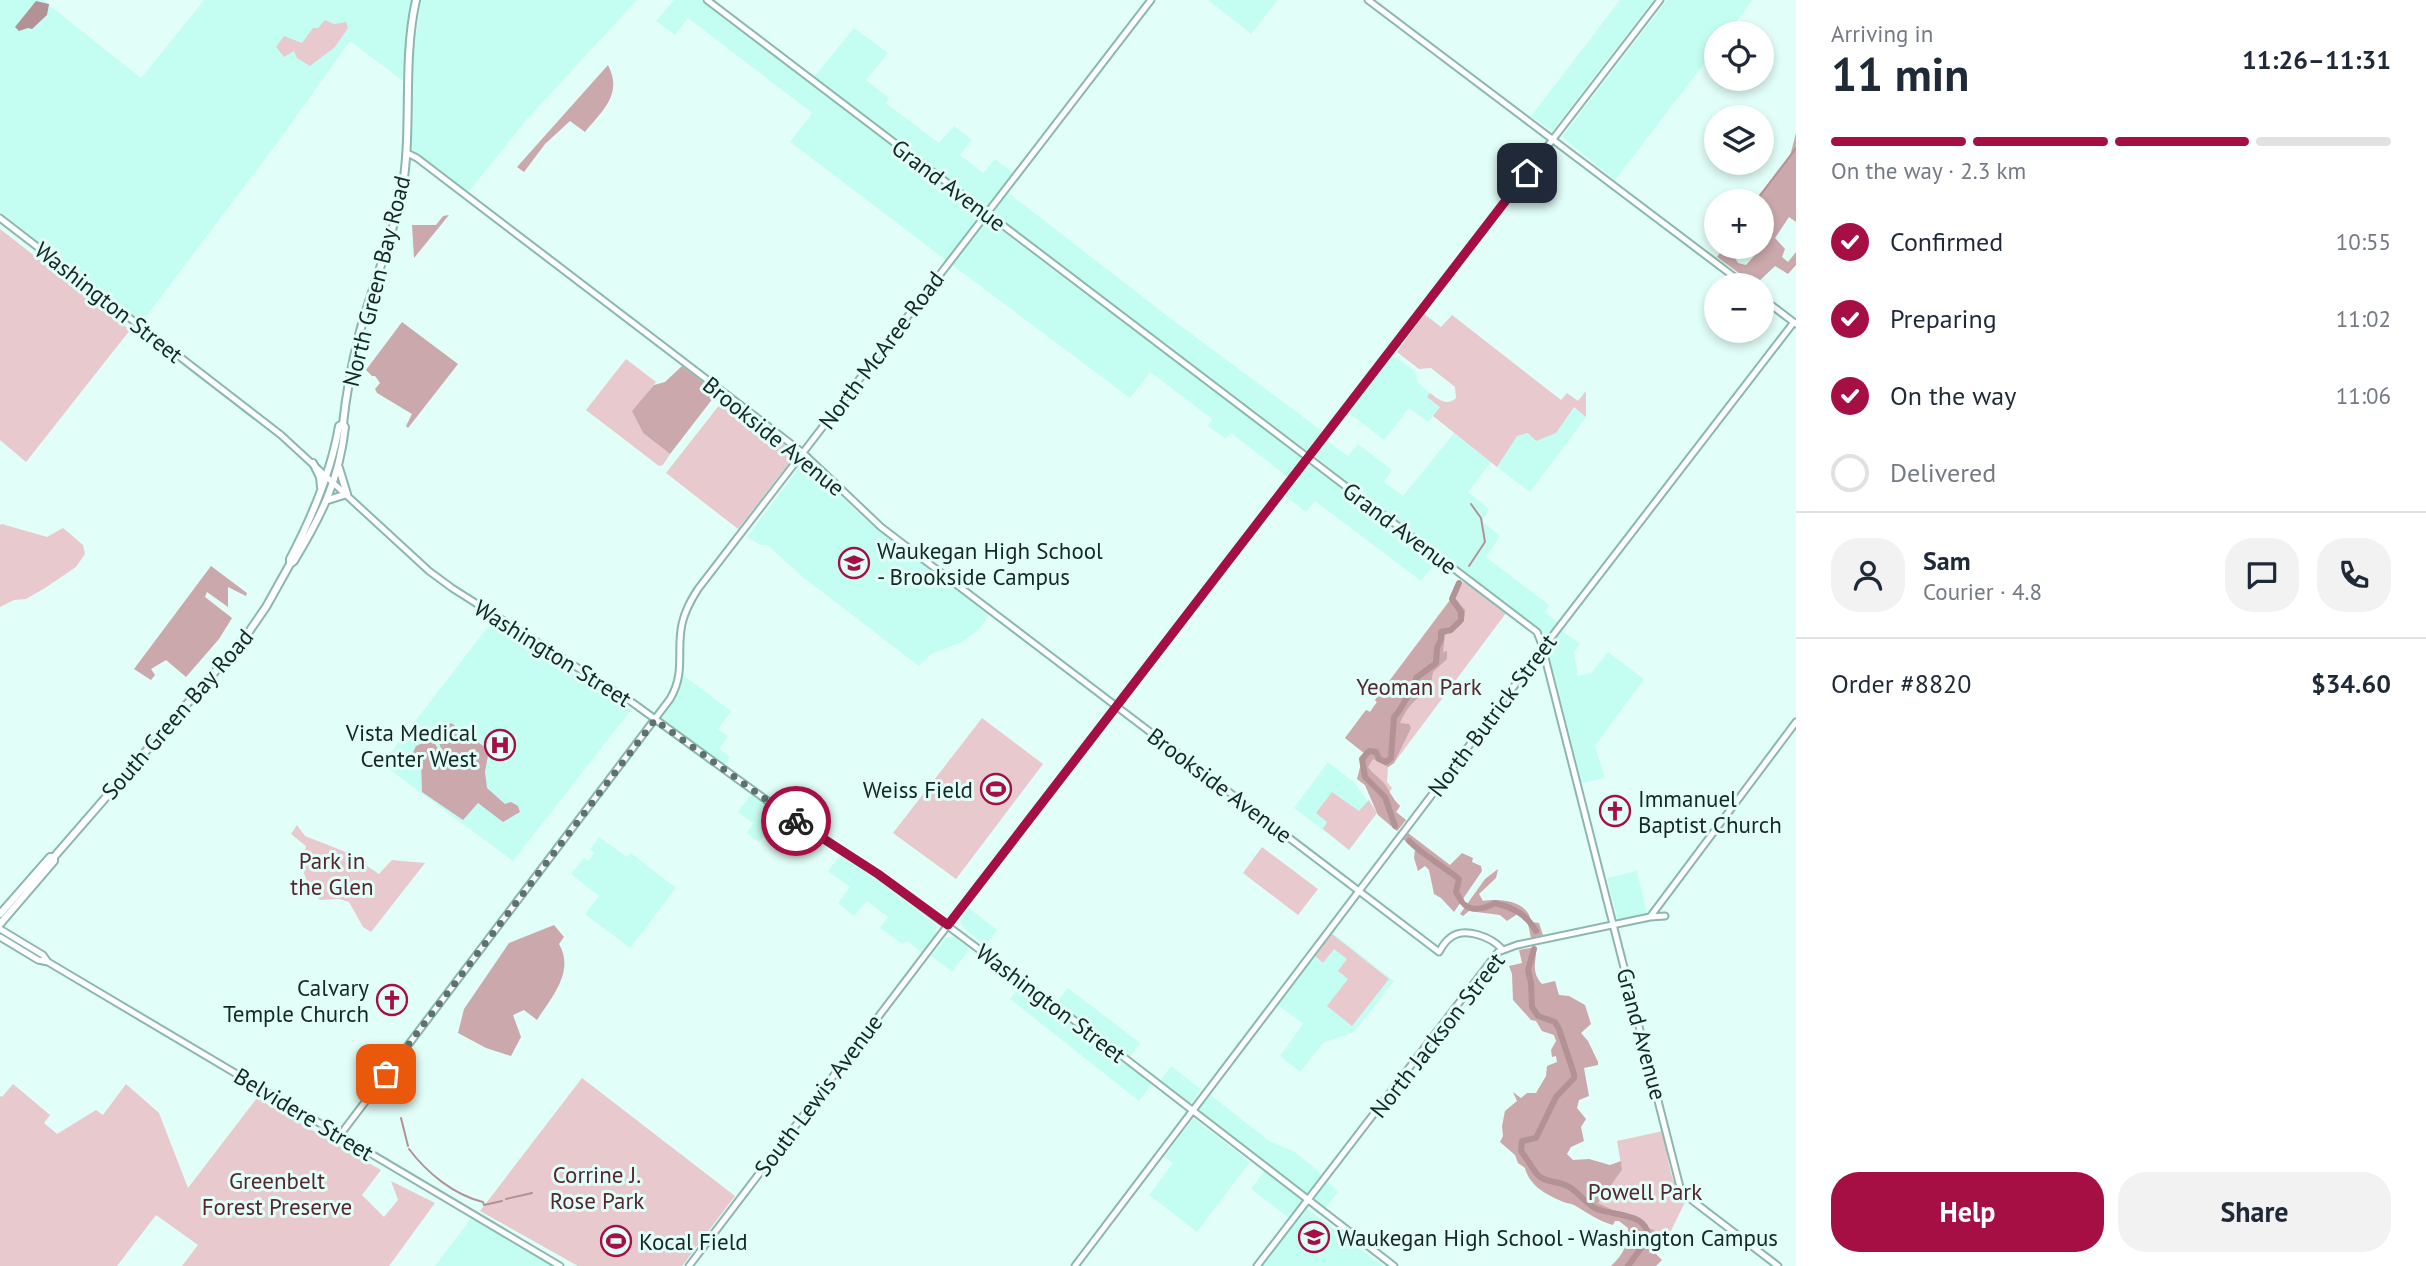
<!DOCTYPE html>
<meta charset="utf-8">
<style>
:root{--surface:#fff;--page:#f2f2f3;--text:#1f2937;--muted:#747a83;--line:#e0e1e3;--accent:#a60f43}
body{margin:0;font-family:"PT Sans",sans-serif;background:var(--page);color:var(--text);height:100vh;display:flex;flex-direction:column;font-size:26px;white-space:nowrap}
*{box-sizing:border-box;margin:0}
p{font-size:23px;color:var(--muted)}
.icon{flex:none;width:38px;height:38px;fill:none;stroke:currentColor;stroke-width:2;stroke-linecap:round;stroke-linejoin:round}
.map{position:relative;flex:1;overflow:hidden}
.details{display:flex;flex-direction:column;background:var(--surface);width:630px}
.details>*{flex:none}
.controls{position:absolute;left:1704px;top:21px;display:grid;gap:14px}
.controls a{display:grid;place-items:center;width:70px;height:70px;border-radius:50%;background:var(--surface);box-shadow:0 4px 10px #0003;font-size:35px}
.pin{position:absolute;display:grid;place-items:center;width:60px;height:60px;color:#fff;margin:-30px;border-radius:14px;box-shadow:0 4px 10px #0006}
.courier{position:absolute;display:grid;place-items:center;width:70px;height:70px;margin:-35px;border:5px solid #a60f43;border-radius:50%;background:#fff;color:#222;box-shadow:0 2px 9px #0007}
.headline em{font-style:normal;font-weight:700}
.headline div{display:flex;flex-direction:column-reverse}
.headline{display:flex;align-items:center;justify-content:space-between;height:119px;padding:0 35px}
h1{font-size:46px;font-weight:700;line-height:52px}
.bar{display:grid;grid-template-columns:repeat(4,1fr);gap:10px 7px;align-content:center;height:84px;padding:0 35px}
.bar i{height:9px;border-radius:5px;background:var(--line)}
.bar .selected{background:var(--accent)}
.bar p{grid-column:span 4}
.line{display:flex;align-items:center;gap:18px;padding:0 35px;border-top:2px solid var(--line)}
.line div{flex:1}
.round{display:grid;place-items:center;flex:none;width:74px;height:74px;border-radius:28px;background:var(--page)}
ol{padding:0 35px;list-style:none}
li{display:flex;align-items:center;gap:21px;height:77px}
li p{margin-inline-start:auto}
li .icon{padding:7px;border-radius:50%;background:var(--accent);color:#fff;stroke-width:4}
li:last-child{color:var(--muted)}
li i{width:38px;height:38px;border:4px solid var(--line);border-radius:50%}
.primary-button{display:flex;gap:14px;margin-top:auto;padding:14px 35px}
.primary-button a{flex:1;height:80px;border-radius:28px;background:var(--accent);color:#fff;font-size:28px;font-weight:700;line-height:80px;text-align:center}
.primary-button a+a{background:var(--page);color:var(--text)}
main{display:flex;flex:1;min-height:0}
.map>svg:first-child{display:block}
</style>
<main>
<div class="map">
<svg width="1796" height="1266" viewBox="0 0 1796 1266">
<rect width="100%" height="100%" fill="#e2fef8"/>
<path fill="#c4fef2" d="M0,0H43L141,78L204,0H412L407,26L403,81L350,41L280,139L142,322L0,212Z
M421,0H637L527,119L467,194L412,150L413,58Z
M674,0H700L977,211V219L946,260L790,142L812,113L688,18L675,35L656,21Z
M1208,0H1278L1251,34Z
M1620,0H1653L1552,131L1531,116Z
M1667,0H1753L1727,33H1717V47L1615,180L1562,137Z
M854,28L888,53L866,80L889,98L886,103L939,143L954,126L972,140L960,155L983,173L995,159L1013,173L987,207H984L814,77Z
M1006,191L1161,311L1322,431L1310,448L1305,449L993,213L994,208Z
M989,221L1301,457L1288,477L1231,433L1226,439L1208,426L1212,419L1150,372L1130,398L951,264L984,222Z
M1392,355L1415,371L1418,383L1430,393L1427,397L1440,407L1428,422L1409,408L1384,440L1348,412Z
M1574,407L1586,417L1530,492L1497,467L1517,436L1528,433Z
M1454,433L1491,462L1468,492L1489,509L1482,521L1500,536L1486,557L1549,605L1545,612L1559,623L1561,630L1580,644L1574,652L1578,676L1591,673L1608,652L1644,679L1595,746L1605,778L1582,783L1544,635L1541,630L1314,456L1326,440L1348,456L1358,444L1392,470L1384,482L1403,496Z
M804,461L866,520L989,615L979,629L962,642L931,654L919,666L804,578L767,545H760L747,537Z
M1307,463L1437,561L1421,581L1315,501L1306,512L1283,494Z
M491,623L631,710L513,861L382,764Z
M683,675L731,711L718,729L728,737L719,749L730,757L724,765L662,719L674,698Z
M1328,762L1354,782L1376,813L1349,850L1294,808Z
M751,794L790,821L779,835L770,828L759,842L747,833L753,823L738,812Z
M599,837L627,857L631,853L676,888L630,948L585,914L599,896L571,874L584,858L588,861L594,853L590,849Z
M841,854L888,887L936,925V934L922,953L907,941L902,944L880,928L888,917L867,901L854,916L838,903L850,887L828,871Z
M1637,871L1647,914L1618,921L1607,878Z
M969,908L997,930L985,946L961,925L960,920Z
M1331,932L1394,981L1354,1032L1323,1043L1300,1072L1280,1056L1303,1024L1278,1005Z
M947,937H955L970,949L952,972L931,956Z
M1021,985L1152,1083L1139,1101L1010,999Z
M1068,988L1140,1043L1130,1057L1057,1002Z
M1171,1066L1201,1089L1190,1104L1160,1081Z
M1209,1094L1271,1142L1293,1151L1315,1168L1338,1192L1320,1215L1302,1201L1289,1218L1251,1189L1269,1164L1198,1110Z
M1193,1118L1250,1162L1197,1232L1149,1195L1173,1163L1164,1157Z
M1306,1208L1383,1266H1262Z
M472,1217L553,1266H435Z"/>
<path fill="#e8c9cd" d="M325,20L334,24L346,22L348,28L335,47L310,66L297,58L294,51L284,57L276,47L284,36L302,43L313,28H318Z
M0,229L130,330L26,462L0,440Z
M1424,314L1441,327L1452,315L1561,400L1567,393L1578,401L1586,391V417L1574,407L1556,433L1536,441L1528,433L1517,436L1497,467L1433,416L1440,407L1427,397L1430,393C1438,399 1447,407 1456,398L1455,387L1431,368L1419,369L1397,352Z
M626,359L656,382L633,412L643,433L670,454L663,465L659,466L586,410Z
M724,399L796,454L738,529L666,473Z
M2,524L47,537L63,528L83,545L85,554L76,567L45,588L26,599L14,600L0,607V525Z
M1464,581L1506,613L1394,763L1388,767L1387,782L1392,788L1388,794L1400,806L1396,812L1406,820L1397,831L1377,813L1349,850L1323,829L1327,822L1316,813L1332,792L1359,811L1369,800L1377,813L1365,785L1357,779L1364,753L1345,738L1366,710L1370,712L1377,702L1375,700Z
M982,718L1043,764L956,879L893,833Z
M297,825L305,836L346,852L379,874L392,860L425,863L371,932L363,927L349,902L339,899L320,900L310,891L302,867L306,846L291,834Z
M1262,847L1318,889L1298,915L1243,873Z
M1332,934L1389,979L1352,1026L1327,1006L1348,979L1338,971L1347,959L1334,949L1323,963L1315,956Z
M582,1078L735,1196L682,1266H578L480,1211Z
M13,1084L50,1115L44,1123L57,1134L96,1110L103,1115L126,1084L159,1113L188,1188L257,1098L381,1170L362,1195L384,1217L398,1200L391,1181L435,1203L389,1266H182L198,1245L156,1215L117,1266H0V1096L2,1097Z
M1663,1131C1668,1155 1669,1182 1685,1202L1668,1237L1597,1203L1622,1170L1617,1141Z"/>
<path fill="#caa8ac" d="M608,65C623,94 603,110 585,132L570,121L545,144L524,172L517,167Z
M1796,133V222L1789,217L1775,238L1785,249L1782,257L1788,262L1796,252V265L1788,274L1775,266L1755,285L1717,257L1724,247H1744L1734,256L1738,263L1746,265L1754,256L1756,247H1762V236L1768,237L1771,229L1762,223V201H1754L1790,156Z
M449,215L414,258L412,225H436L443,216Z
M402,322L458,364L408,428L406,426L412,414L377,393L375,389L380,383L375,376H372L366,370Z
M682,366L717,393L670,454L643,433L632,411L654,385L665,382Z
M211,566L247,593L246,596L228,587V607L207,592L205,597L232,618L219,639L186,677L166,660L151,669L155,675L151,680L134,669Z
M1457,591L1455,598L1465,610C1466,625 1456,629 1445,635L1443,652L1447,651V659L1433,672L1430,689C1416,698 1406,708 1400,723L1409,724L1411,728L1394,763L1388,767L1373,759L1368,767C1372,773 1376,775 1381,780C1389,787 1391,798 1400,806L1396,812L1406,820L1397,831L1378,815L1365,785L1357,779L1364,753L1345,738L1366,710L1370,712L1377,702L1375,700Z
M451,723L489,750L485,772L487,788L505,804L511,802L518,806L520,812L503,822L478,803L463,820L422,792L421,763L410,759L416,746L432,739L440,752H442L437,736Z
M1408,833L1450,865L1462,853L1473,858L1472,862L1481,866L1482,871L1454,912L1441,898L1434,894L1429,870L1425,866L1418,871L1414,858L1415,849L1403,839Z
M1498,869L1496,878L1479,894L1483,901C1500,898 1529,901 1531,922L1539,923L1543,935L1531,938L1528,924L1519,913L1507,921L1500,915L1469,911L1463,916L1460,914L1485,879Z
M554,925L564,937L559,944C575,971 552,997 537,1020L524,1010L513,1015L521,1037L511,1056L486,1048L458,1033L464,1009L509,943Z
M1536,947C1537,961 1530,971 1542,984L1555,981L1559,995L1569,996L1585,1005L1591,1024L1581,1033L1588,1041L1598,1062V1065L1584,1068L1589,1096L1579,1100L1577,1108L1586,1119L1581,1127L1584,1141L1571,1147L1567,1154L1573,1160L1589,1159L1610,1165L1621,1161L1622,1170L1598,1203L1668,1237L1656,1254L1662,1260L1656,1266H1611C1624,1254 1628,1244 1628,1228L1619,1221H1615L1613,1225C1598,1221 1588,1213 1574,1205C1569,1203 1564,1203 1559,1200C1543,1193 1529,1184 1525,1168L1518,1163L1515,1155L1500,1142L1503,1136L1502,1126L1505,1111L1517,1101L1513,1092L1521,1098L1527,1093H1536L1546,1076L1547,1066L1557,1062L1556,1056L1552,1057L1551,1050L1556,1041L1554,1035L1542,1031L1536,1021L1531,1020L1513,1000L1512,974L1509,966L1522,963L1519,950Z"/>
<path fill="#b39296" d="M36,1L49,4L47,15L32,29L28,28L19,31L15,27Z"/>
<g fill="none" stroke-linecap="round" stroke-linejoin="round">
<path stroke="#b39296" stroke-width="2" d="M1756,201L1796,148
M1469,566L1485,542L1481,518L1471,504
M401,1118L408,1146
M409,1149C427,1173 454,1195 483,1202L484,1205L502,1201
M506,1199L532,1193"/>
<path stroke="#b39296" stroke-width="6" d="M1395,826L1385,797L1365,777L1362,759L1369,751L1376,752L1379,759L1386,762L1391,758L1394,717C1399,713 1415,684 1416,678L1436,663L1437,648L1441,639V632L1451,630L1461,620V612L1452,599L1459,583
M1409,841C1424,856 1442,865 1459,879L1456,892L1462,902
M1465,905C1474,912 1486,908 1495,903C1514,908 1526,914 1536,931
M1534,949L1528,970L1531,983L1532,1007L1538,1016L1555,1022L1559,1029L1574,1074V1078L1556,1097L1536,1138L1522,1141L1521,1151C1527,1158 1534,1173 1540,1177C1548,1183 1562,1181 1571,1188C1580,1194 1586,1204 1597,1209C1614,1216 1652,1213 1647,1240L1628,1266"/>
<g stroke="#8ab7ae" stroke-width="9">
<path id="secondary" d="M707,0L1537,632L1541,642L1680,1187L1689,1198L1778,1266
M1368,0L1745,285
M407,153L417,158L803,453L881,527L1439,952C1442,947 1445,941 1450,938C1464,926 1491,937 1502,949
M0,218L281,435L429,571L452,588L633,703L787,815L878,874L1126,1059L1394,1266
M1762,298L1796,324
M1650,917L1665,916
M0,929L43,955L48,962
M0,937L38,960L48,962L560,1266
M340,1135L670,699C686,672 676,651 682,624C685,610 691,600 698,589L1151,0
M689,1266L948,925L1660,0
M1075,1266L1543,648L1794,322
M1257,1266L1498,952L1517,945L1650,917L1796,722"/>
</g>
<g stroke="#8ab7ae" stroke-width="10">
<path id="primary" d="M313,463L320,477L321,487
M328,500L347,494L339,468
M290,564L294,561C321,516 339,481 345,427L343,424
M0,914L50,857H54
M0,924L54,861V857L246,636L266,607L290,564V559C312,517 331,473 339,426L343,424C346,394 352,364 359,335C372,286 392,241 402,191C413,128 402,63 416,0"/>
</g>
<use href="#secondary" stroke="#fff" stroke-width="5"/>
<use href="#primary" stroke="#fff" stroke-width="6"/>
</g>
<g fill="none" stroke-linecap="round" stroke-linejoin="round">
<path stroke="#5d726e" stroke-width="7" stroke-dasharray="0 12.6" d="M386,1074L655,720L796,821"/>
<path stroke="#a60f43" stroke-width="9" d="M796,821L878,874L948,925L1527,173"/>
</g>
<defs>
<g id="school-ring" transform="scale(1.575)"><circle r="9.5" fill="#e2fef8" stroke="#a60f43" stroke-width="1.5"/><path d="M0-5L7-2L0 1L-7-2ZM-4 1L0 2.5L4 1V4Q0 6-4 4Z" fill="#a60f43"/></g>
<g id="hospital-ring" transform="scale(1.575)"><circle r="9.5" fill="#e2fef8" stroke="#a60f43" stroke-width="1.5"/><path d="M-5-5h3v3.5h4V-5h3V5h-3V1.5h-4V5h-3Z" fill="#a60f43"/></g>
<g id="stadium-ring" transform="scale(1.575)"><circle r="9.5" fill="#e2fef8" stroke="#a60f43" stroke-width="1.5"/><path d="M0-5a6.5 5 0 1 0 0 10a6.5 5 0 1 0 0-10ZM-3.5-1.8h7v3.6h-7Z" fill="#a60f43"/></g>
<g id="church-ring" transform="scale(1.575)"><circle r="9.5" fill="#e2fef8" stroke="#a60f43" stroke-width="1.5"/><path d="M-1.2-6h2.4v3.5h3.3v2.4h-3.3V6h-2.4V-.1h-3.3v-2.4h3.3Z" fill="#a60f43"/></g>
</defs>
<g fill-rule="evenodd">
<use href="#school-ring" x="854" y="563"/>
<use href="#hospital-ring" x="500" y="745"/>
<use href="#stadium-ring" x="996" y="789"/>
<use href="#church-ring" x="1615" y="811"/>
<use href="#church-ring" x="392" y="1000"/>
<use href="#school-ring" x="1314" y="1237"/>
<use href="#stadium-ring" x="616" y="1241"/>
</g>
<g text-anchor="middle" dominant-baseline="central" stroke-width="6" stroke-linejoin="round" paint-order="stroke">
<g font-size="23" fill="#152724" stroke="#e2fef8">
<text transform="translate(949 185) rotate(37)">Grand Avenue</text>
<text transform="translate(376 281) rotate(-76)">North Green Bay Road</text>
<text transform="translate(109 302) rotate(38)">Washington Street</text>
<text transform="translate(881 350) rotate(-53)">North McAree Road</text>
<text transform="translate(774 436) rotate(39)">Brookside Avenue</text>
<text transform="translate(1400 528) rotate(37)">Grand Avenue</text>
<text transform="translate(553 653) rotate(32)">Washington Street</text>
<text transform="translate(177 714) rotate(-49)">South Green Bay Road</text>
<text transform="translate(1492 715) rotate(-53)">North Butrick Street</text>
<text transform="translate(1220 785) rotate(37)">Brookside Avenue</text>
<text transform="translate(1051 1003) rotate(37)">Washington Street</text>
<text transform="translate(1642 1034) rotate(75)">Grand Avenue</text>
<text transform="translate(1437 1035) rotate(-52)">North Jackson Street</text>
<text transform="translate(818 1095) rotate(-53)">South Lewis Avenue</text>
<text transform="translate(304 1114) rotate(31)">Belvidere Street</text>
</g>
<g font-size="23" fill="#152724" stroke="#e2fef8" text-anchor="start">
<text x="877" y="550">Waukegan High School<tspan x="877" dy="26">- Brookside Campus</tspan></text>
<text x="477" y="732" text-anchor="end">Vista Medical<tspan x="477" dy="26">Center West</tspan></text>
<text x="973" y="789" text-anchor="end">Weiss Field</text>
<text x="1638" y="798">Immanuel<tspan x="1638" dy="26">Baptist Church</tspan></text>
<text x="369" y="987" text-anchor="end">Calvary<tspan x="369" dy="26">Temple Church</tspan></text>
<text x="1337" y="1237">Waukegan High School - Washington Campus</text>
<text x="639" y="1241">Kocal Field</text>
</g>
<g font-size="23" fill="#56262f" stroke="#e2fef8">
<text x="1419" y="686">Yeoman Park</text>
<text x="332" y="860">Park in<tspan x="332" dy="26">the Glen</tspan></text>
<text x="597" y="1174">Corrine J.<tspan x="597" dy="26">Rose Park</tspan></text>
<text x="277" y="1180">Greenbelt<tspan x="277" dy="26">Forest Preserve</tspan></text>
<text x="1645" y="1191">Powell Park</text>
</g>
</g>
</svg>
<div class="controls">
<a><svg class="icon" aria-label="locate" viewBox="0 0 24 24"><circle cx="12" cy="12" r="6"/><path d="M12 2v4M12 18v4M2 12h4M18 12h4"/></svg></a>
<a><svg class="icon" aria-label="layers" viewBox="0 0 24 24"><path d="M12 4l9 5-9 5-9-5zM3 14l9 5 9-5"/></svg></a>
<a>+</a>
<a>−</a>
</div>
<div class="pin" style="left:386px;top:1074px;background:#ea580c"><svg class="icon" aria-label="bag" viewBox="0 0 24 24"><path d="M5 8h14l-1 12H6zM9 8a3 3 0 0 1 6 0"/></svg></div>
<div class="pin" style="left:1527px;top:173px;background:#1f2937"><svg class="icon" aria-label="home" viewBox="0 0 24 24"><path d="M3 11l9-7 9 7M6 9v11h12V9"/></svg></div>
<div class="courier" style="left:796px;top:821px"><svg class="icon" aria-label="bike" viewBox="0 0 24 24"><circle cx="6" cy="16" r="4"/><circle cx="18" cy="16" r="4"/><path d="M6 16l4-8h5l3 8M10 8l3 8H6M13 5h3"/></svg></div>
</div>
<section class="details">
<div class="headline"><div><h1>11 min</h1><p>Arriving in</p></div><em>11:26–11:31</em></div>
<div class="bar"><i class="selected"></i><i class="selected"></i><i class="selected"></i><i></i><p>On the way · 2.3 km</p></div>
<ol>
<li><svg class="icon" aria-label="check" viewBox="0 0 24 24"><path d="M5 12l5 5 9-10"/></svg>Confirmed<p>10:55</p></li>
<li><svg class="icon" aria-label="check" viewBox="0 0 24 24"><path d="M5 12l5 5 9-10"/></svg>Preparing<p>11:02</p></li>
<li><svg class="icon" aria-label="check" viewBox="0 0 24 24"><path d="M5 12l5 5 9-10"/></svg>On the way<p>11:06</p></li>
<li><i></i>Delivered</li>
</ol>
<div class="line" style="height:126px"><a class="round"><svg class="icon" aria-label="person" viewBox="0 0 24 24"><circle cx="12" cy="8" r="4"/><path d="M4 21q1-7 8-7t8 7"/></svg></a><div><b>Sam</b><p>Courier · 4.8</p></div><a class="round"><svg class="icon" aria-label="chat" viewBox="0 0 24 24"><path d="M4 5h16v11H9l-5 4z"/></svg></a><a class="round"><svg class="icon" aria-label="phone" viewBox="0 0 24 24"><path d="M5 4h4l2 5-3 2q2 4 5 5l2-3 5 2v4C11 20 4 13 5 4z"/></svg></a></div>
<div class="line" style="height:91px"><div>Order #8820</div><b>$34.60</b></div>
<div class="primary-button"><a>Help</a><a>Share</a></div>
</section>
</main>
